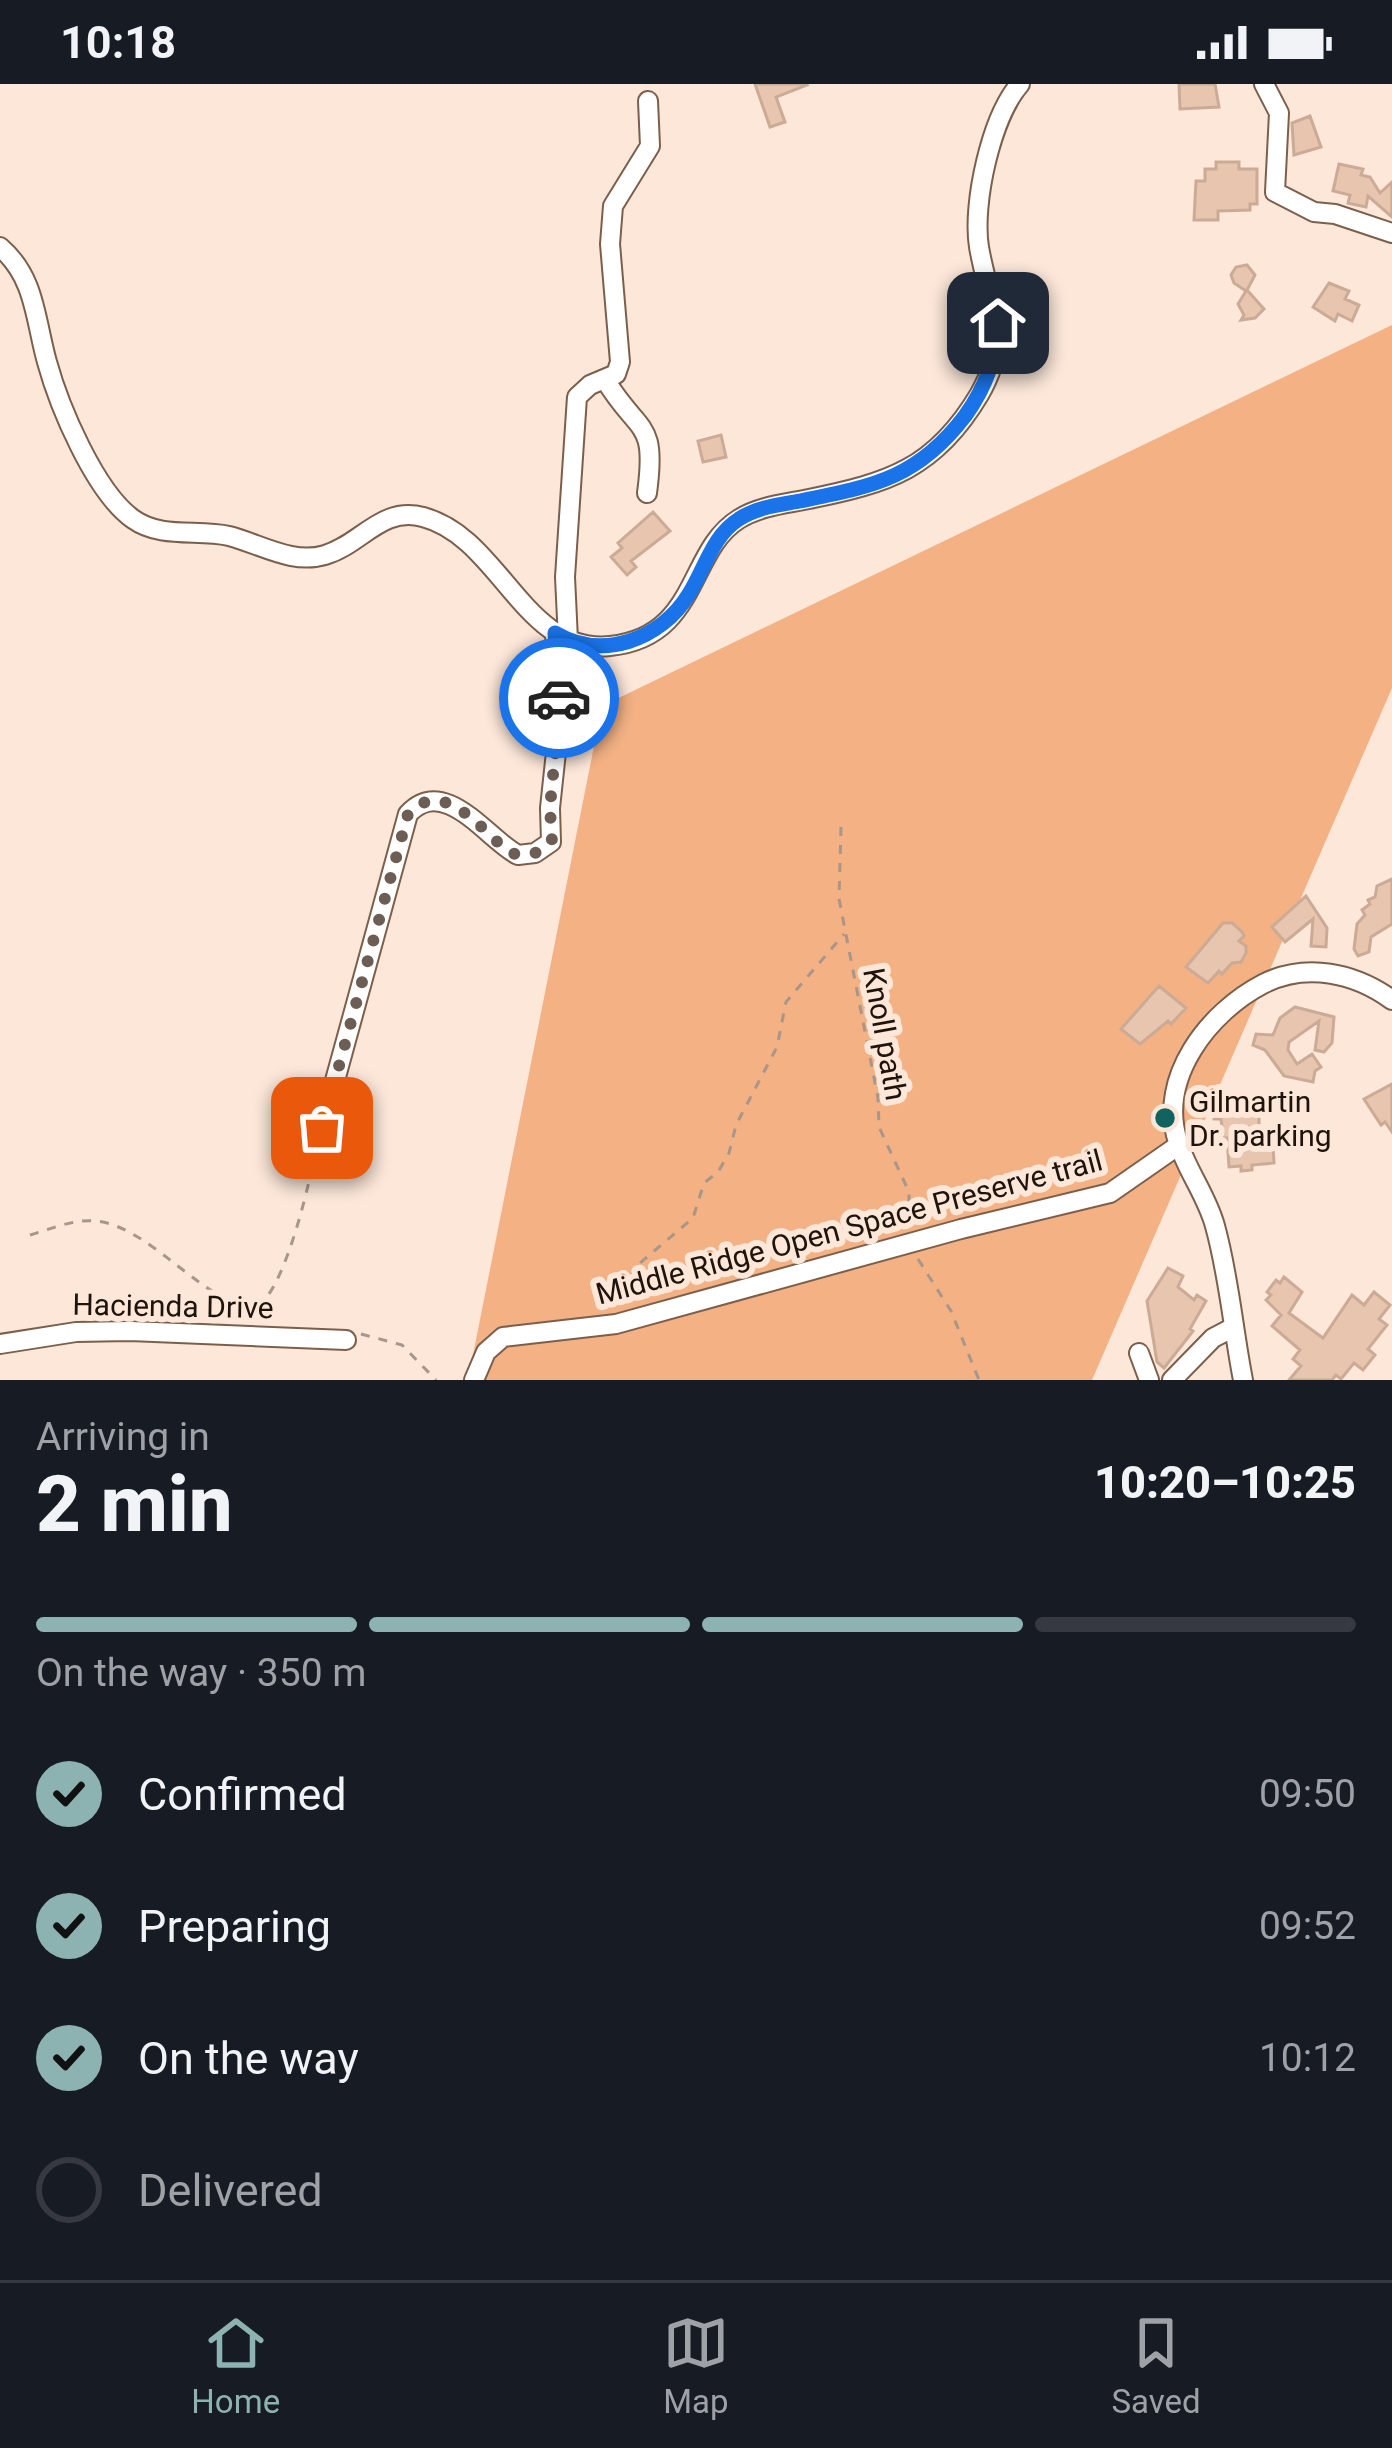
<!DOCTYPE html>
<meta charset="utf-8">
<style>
:root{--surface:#171b24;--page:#242831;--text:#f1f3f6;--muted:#9ea1a6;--line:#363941;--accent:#8db2b2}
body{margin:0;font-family:Roboto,sans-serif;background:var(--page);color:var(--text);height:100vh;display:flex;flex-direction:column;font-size:45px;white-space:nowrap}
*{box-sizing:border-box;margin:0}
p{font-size:39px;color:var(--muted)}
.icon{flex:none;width:66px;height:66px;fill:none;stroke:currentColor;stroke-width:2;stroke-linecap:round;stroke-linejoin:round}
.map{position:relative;height:1296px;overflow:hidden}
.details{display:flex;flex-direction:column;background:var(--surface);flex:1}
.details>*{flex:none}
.pin{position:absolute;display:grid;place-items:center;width:102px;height:102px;color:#fff;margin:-51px;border-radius:24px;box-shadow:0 6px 18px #0006}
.courier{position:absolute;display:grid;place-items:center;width:120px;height:120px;margin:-60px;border:9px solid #1a73e8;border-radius:50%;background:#fff;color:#222;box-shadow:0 3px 15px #0007}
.summary em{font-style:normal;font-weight:800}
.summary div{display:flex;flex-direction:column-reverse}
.summary{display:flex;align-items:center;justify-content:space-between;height:204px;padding:0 36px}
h1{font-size:78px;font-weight:800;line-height:90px}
.bar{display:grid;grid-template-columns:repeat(4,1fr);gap:18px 12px;align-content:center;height:144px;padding:0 36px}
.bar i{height:15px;border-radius:9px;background:var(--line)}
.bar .on{background:var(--accent)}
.bar p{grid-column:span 4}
ol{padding:0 36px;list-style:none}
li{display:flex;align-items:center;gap:36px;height:132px}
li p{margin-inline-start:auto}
li .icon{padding:12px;border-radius:50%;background:var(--accent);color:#111;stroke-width:4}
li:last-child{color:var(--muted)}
li i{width:66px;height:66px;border:6px solid var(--line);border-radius:50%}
.status{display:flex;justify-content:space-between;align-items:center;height:84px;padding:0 60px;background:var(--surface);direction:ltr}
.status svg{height:33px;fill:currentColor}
.tabs{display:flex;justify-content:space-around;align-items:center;height:168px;border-top:3px solid var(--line);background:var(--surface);font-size:33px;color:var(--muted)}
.tabs a{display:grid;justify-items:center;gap:6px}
.tabs .on{color:var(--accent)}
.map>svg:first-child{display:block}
</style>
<div class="status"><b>10:18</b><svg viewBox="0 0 49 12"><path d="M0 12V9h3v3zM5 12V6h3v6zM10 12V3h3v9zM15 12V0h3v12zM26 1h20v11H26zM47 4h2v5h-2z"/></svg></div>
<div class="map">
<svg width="1392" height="1296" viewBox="0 0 1392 1296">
<rect width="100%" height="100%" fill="#fce7d9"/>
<path fill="#f3b184" d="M1392,241V604L1092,1296H468L602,622Z"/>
<path fill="#e7c5af" stroke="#ccab96" stroke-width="3" d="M755,0H806L807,1L776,13L785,38L770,43Z
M1179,0H1215L1219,23L1180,25Z
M1310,32L1321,63L1294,71L1292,39Z
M1216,78H1239V85H1257V120H1250V126L1218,127V136H1194L1196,97H1205V85H1216Z
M1339,80L1363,85L1361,91L1370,93L1380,109L1392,98V133L1368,112L1366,123L1348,119L1350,111L1333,107Z
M1247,181L1255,191L1247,206L1264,225L1255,234L1241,236L1244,231L1238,220L1246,207L1234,199L1231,191L1236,183Z
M1329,199L1349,207L1345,215L1359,221L1352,237L1338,230L1335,237L1313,223Z
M721,351L726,373L703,378L698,357Z
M653,428L670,447L631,477L636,483L627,491L611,473L622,464L618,459Z
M1392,795V840L1371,853L1369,868L1358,872L1354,865L1357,840L1365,831L1362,826L1370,820L1368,816L1375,813L1377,802Z
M1306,812L1327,844L1326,863L1311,862L1313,835L1285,858L1272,843Z
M1223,839H1232L1242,848L1244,852L1239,857L1246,862V869L1241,878L1232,879L1222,890L1219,887L1208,899L1186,883Z
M1159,902L1186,924L1171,940L1168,937L1140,960L1121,945Z
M1295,923L1334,933L1332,959L1324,968L1315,966L1319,937L1289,958L1288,966L1297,980L1312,970L1321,983L1315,987L1313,998L1284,992L1265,966L1253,961L1256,950L1273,951L1280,934Z
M1392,1000V1048L1385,1038L1381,1041L1364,1015Z
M1239,1020L1247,1022L1248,1027L1259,1026V1042L1249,1043L1250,1064L1273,1062L1274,1079L1252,1081V1086L1241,1087V1082L1229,1083L1227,1054H1223L1221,1035H1214L1213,1022Z
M1168,1184L1183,1192L1178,1203L1194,1216L1197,1211L1206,1217L1190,1245L1193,1247L1164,1284L1157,1278L1147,1217Z
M1284,1193L1302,1208L1289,1229L1323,1254L1352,1211L1364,1221L1374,1208L1390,1221L1379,1235L1387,1241L1368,1265L1375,1271L1363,1286L1354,1279L1341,1295L1336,1291L1332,1296H1289L1301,1282L1293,1275L1300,1266L1272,1242L1281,1231L1266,1216L1271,1211L1267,1208L1276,1196L1280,1199Z"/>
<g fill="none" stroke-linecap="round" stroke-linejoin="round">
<g stroke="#7c5f4b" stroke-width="22">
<path id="minor" d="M1264,0L1279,29L1275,108L1314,128L1335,130L1392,149
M0,163C36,194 35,236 47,278C59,322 95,408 133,435C161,455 197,445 229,452C260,460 293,481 325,471C362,460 381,422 423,433C500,453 524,571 610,562C699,553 687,467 739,435C760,422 785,420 809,415C888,399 935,385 979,311C1013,253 989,222 979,163C972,120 991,33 1020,0
M606,297C639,351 657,335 647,409
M568,556L565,493L577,313L590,301L616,290L620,278L610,160L613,122L650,62L648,17
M322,1044L408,730C445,690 488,756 518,771L535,769L551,758L550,724L559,640L555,549
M0,1260L76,1248L130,1247L346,1256
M1139,1269L1149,1296
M474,1296L486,1268L503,1253L616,1240L961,1145L1110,1109L1179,1061
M1172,1296L1213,1254L1234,1243
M1243,1296C1233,1245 1229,1192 1215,1142C1207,1112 1187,1087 1178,1058C1157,994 1209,928 1263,900C1306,878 1355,889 1392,916"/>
</g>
<path stroke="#a8968b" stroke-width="3" stroke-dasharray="9 9" stroke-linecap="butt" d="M841,743L839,815L878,1014L879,1043L909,1108V1144
M30,1151C51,1145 73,1135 95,1137C152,1141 212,1231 259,1221C286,1202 312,1092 317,1057
M918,1175L951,1227L979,1296
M609,1223L640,1179L693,1134L704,1099L718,1088L729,1069L736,1041L777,963L786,918L844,850
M361,1250L402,1261L436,1296"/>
<use href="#minor" stroke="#fff" stroke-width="18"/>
</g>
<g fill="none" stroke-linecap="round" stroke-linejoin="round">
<path stroke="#6c5e54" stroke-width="12" stroke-dasharray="0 21.6" d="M322,1044L408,730C445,690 485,752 510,768C519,773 529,771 538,768C543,765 549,761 552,755C554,748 550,736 550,727C552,689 559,652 559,614"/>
<path stroke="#1a73e8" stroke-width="15" d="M559,614L555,549C602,577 661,556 689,510C705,485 712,452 739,435C757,423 779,421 800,417C873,402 917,395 965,332C986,303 997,274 998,239"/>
</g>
<circle fill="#12625f" stroke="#fce7d9" stroke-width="4.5" cx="1165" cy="1034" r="12"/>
<g text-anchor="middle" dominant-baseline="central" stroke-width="12" stroke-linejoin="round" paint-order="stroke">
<g font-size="30" fill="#1f140c" stroke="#fce7d9">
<text transform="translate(885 950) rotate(80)">Knoll path</text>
<text transform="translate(849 1143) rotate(-15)">Middle Ridge Open Space Preserve trail</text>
<text transform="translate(173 1222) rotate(1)">Hacienda Drive</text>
</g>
<g font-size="30" fill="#1f140c" stroke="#fce7d9" text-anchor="start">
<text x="1189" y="1017">Gilmartin<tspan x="1189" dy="34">Dr. parking</tspan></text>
</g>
</g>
</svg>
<div class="pin" style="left:322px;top:1044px;background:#ea580c"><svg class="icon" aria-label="bag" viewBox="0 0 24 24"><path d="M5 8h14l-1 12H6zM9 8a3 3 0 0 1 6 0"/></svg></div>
<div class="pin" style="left:998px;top:239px;background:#1f2937"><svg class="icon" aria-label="home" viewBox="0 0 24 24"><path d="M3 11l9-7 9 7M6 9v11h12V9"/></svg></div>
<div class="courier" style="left:559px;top:614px"><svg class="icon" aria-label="car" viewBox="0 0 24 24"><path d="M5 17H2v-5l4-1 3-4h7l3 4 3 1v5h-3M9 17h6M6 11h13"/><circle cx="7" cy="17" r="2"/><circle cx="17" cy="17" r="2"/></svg></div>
</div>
<section class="details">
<div class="summary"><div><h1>2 min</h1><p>Arriving in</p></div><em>10:20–10:25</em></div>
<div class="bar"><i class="on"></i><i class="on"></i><i class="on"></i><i></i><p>On the way · 350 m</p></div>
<ol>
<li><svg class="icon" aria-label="check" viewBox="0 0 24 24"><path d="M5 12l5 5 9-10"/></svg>Confirmed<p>09:50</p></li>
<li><svg class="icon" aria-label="check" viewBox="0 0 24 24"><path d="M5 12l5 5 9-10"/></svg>Preparing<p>09:52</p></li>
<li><svg class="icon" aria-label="check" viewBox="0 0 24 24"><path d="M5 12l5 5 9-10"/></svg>On the way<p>10:12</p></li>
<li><i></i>Delivered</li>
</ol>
</section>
<nav class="tabs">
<a class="on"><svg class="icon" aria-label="home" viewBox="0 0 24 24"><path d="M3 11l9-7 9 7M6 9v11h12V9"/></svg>Home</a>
<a><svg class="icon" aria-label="map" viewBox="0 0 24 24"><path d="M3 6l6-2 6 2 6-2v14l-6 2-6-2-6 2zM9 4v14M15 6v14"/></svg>Map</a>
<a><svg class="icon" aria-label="saved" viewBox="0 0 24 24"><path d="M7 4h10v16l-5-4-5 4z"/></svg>Saved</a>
</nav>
